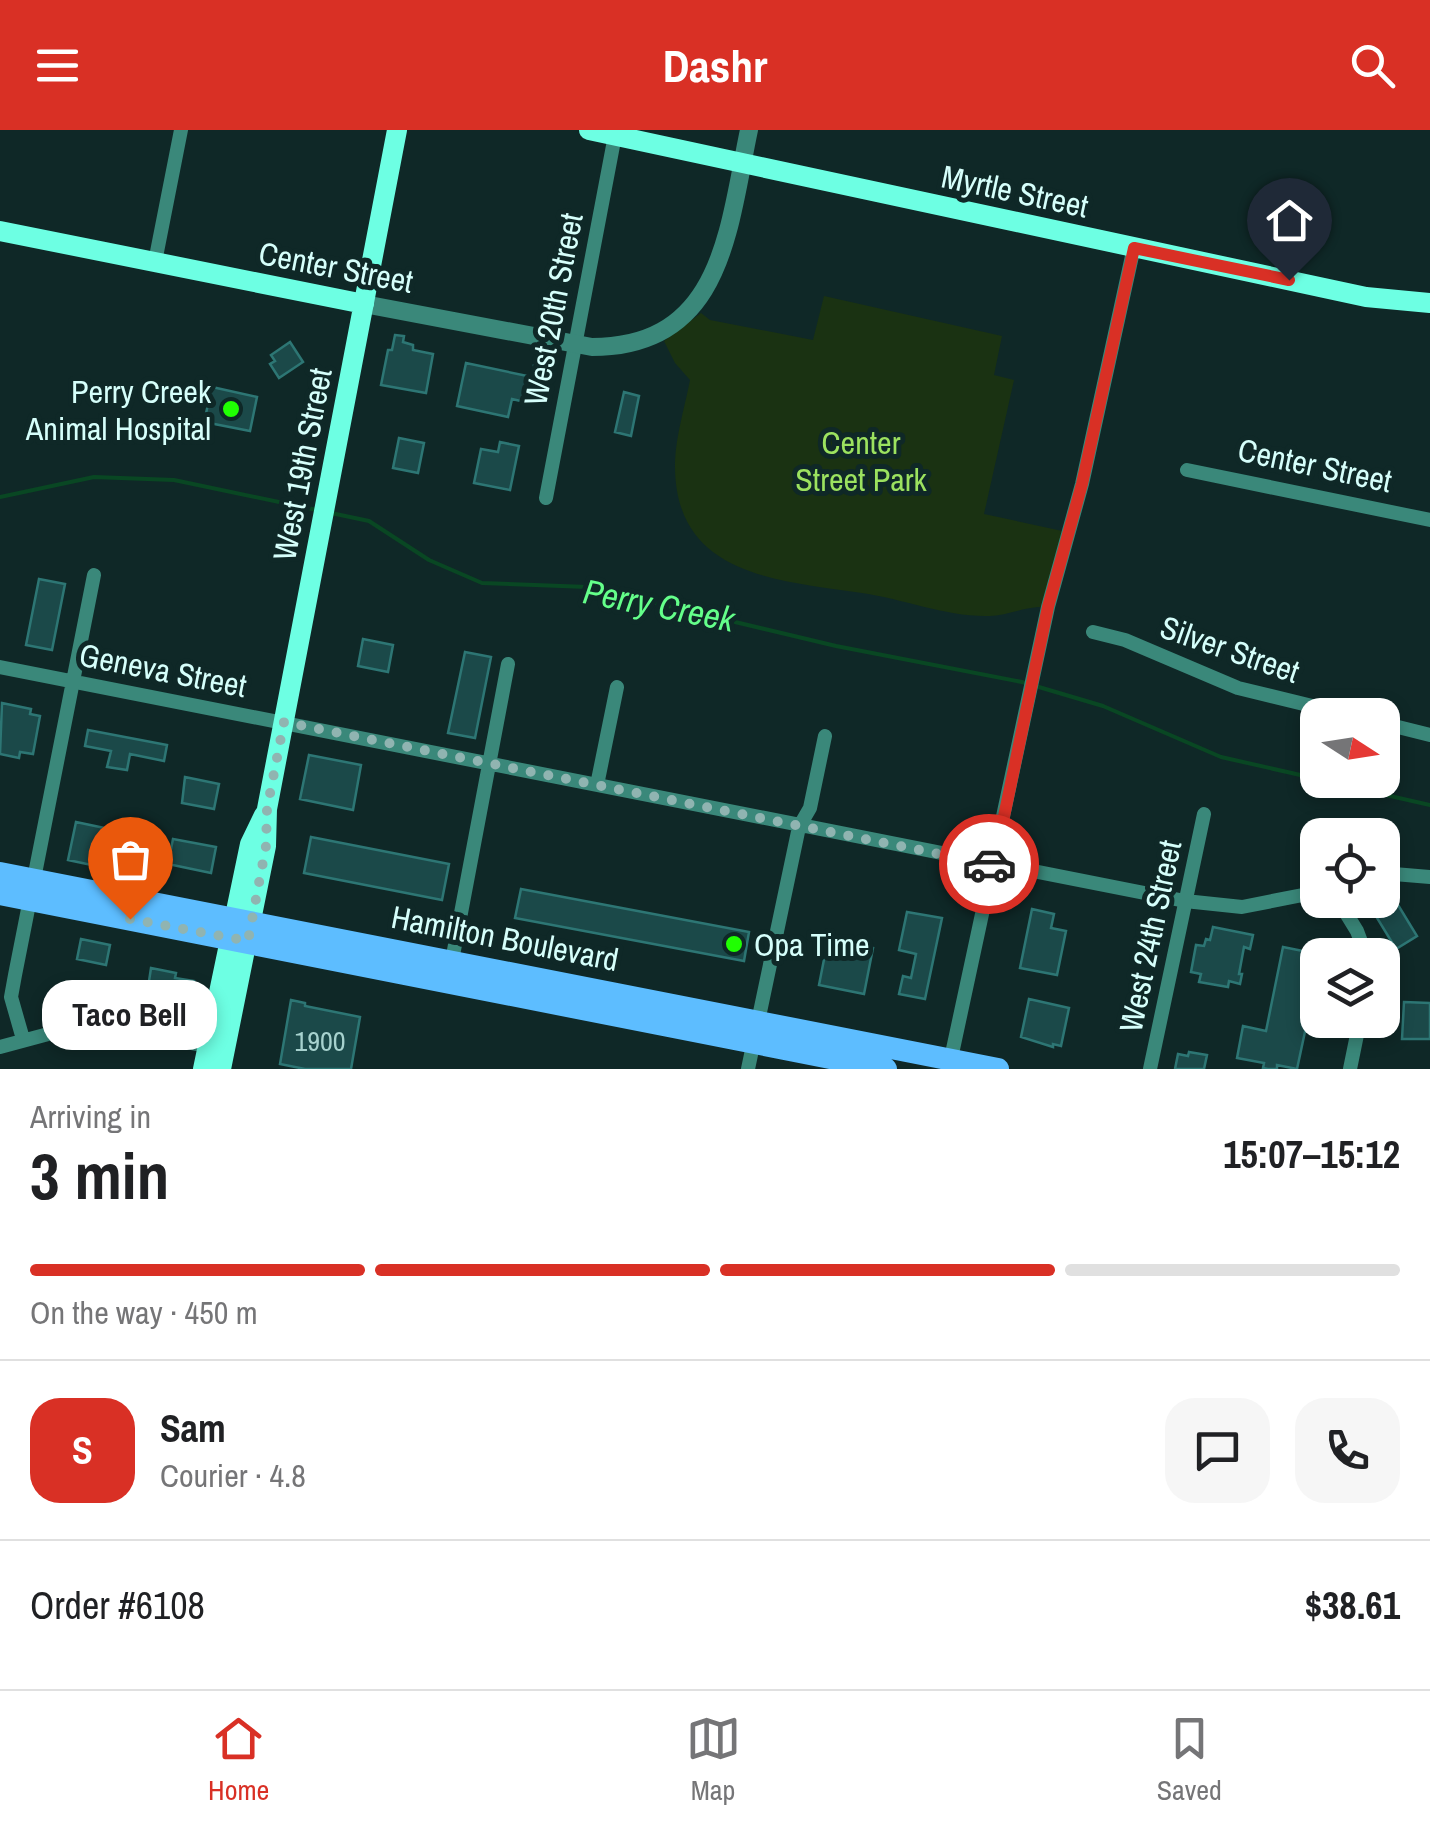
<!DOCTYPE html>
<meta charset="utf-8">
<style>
:root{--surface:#fff;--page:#f6f6f6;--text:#202124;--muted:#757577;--line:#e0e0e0;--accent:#d93025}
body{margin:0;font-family:"Archivo Narrow",sans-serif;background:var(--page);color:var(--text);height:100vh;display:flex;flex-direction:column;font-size:38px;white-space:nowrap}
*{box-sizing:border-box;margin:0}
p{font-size:32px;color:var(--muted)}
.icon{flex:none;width:55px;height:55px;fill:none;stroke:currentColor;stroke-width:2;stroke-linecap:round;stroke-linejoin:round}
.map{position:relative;height:939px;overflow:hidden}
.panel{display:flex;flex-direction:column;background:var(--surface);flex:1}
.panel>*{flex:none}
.needle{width:65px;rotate:102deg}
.fabs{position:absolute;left:1300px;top:568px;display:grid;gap:20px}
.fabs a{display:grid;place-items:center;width:100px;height:100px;border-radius:20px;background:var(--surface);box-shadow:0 5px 15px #0003;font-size:50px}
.pin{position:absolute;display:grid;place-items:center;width:85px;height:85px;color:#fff;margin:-102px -42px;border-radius:50% 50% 50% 0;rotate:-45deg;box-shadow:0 0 10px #0007}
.pin .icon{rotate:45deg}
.courier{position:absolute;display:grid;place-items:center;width:100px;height:100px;margin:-50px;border:8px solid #d93025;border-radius:50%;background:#fff;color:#222;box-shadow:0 2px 12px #0007}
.bubble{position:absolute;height:70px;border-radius:30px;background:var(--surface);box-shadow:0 5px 15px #0003;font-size:32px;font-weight:700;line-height:70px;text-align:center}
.head em{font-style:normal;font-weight:700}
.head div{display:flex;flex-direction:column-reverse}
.head{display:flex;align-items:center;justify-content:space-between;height:170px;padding:0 30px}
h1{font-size:65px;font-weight:700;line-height:75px}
.bar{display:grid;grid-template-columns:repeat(4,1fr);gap:15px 10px;align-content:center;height:120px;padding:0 30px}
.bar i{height:12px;border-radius:8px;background:var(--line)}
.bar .selected{background:var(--accent)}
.bar p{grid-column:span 4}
.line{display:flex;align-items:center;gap:25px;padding:0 30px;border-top:2px solid var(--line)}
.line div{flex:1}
.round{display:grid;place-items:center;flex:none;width:105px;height:105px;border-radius:30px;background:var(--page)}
header{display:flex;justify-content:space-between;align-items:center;height:130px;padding:0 30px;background:var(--accent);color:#fff;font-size:45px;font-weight:700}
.dock{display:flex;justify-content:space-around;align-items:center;height:140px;border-top:2px solid var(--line);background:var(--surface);font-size:28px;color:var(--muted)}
.dock a{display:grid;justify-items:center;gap:5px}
.dock .selected{color:var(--accent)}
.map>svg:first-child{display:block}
</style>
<header><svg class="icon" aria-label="menu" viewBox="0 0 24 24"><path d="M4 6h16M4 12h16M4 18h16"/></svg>Dashr<svg class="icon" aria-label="search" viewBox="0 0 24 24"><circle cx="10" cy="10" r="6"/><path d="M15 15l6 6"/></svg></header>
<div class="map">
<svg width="1430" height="939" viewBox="0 0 1430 939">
<rect width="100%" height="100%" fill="#0f2827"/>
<path fill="#1a3212" d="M824,166L1002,206L994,245L1014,250L984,384L1067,402L1048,477C1027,475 1009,486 989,486C946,487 904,469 862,463C776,450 673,446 675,332C676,305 685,276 690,250L675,233L664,211L701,183L710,190L813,210Z"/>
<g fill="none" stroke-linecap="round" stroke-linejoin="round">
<path stroke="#094723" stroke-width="4" d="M0,367L94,347L174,350L317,380
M331,383L369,391L429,430L482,453L588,457L836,516L1022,552L1103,576L1221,627L1318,649
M1320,650L1430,675"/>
</g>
<path fill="#1b4949" stroke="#2d7674" stroke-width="2.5" d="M395,205L404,206L403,212L413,215V220L433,224L426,263L381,255L388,220H392Z
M290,212L303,232L279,248L270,234L275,231L271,225Z
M535,229L547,232L538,275L512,269L508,287L457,276L466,233L532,247Z
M212,257L257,267L250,301L204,292Z
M624,262L639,266L631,306L615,302Z
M399,308L424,313L418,343L393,338Z
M500,312L519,316L510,360L474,353L481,319L498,322Z
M39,449L65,454L52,520L26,515Z
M363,509L393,515L388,542L358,536Z
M465,522L491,527L475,608L448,603Z
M2,573L31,579L30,584L40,586L33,624L20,622L19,628L0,624Z
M88,600L167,615L164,631L130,624L127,640L107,637L111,621L85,616Z
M309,625L361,635L353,680L300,669Z
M185,647L219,654L214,679L182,673Z
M76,692L114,700L106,738L68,730Z
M311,707L449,734L442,770L304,743Z
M173,709L216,717L211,743L168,734Z
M521,759L749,802L744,831L515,788Z
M1395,770L1417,806L1396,819L1374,783Z
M1032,779L1054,784L1051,798L1066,801L1057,845L1020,838Z
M907,782L942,788L925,869L899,864L903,846L911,848L916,824L899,820Z
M1213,797L1253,805L1250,819L1244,817L1239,844H1242L1240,854L1229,851L1228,857L1199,852L1201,844L1191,842L1196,815L1204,816L1206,809L1210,810Z
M81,809L110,815L106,835L77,829Z
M828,809L873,818L864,864L819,855Z
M1283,817L1318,824V841L1297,939L1277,935V939H1268L1263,938L1264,933L1237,928L1243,896L1266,901Z
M151,838L176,843L175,848L194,851L192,864L173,860L170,875L146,871Z
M1029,869L1069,878L1061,916L1053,914V917L1021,907Z
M291,870L305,873V876L360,887L351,939H305L280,934Z
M1404,872L1430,873V909H1402Z
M1189,922L1207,925L1204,939H1175L1178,924L1188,926Z"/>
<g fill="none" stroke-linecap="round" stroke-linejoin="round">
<path stroke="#3a887a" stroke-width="14" d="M155,132L181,0
M1187,340L1430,390
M546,368L616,0
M1093,502L1125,510L1238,558L1349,585
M0,537L1185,771L1242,777L1318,762
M1382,593L1430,605
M597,655L617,557
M1382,743L1430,747
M1338,770L1357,801L1366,825
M451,836L508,534
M23,909L11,867L15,845L94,445
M0,917L78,896L106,897L208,916
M950,933L1048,477L1082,354L1134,117
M748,939L799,697L810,678L825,606
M1150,939L1204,684
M1350,939L1360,890"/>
<path stroke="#3a887a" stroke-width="18" d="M364,174L592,217C723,217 728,99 749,0"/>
<path stroke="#6dffe3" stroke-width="20" d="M589,0L1366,167L1430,173
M0,101L364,174
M203,939L250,714L264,685
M221,939L266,716L267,679L397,0"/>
<path stroke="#5dbdff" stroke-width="22" d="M0,743L998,939
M0,764L886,939"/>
</g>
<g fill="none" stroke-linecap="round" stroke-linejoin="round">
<path stroke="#90b4b1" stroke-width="10" stroke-dasharray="0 18" d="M130,789L248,811L266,716L267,679L284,592L989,734"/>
<path stroke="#d93025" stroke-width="12" d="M989,734H994L1048,477L1082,354L1134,118L1289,150"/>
</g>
<g fill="#20ff02" stroke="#0f2827" stroke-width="4">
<circle cx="231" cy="279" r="10"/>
<circle cx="734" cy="814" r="10"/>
</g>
<g text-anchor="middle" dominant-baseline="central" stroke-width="10" stroke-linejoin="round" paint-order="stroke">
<g font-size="28" fill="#a7d2ce">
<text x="320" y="911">1900</text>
</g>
<g font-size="32" fill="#d6fffb" stroke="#0f2827">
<text transform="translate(1015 61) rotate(12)">Myrtle Street</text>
<text transform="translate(336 137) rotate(11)">Center Street</text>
<text transform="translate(553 179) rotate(-79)">West 20th Street</text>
<text transform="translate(302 334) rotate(-79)">West 19th Street</text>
<text transform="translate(1315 335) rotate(12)">Center Street</text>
<text transform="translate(1230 519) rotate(19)">Silver Street</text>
<text transform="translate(163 540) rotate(11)">Geneva Street</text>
<text transform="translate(1150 806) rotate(-78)">West 24th Street</text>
<text transform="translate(505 808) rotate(11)">Hamilton Boulevard</text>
</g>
<g font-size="32" fill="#d6fffb" stroke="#0f2827" text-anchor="end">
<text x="211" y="261">Perry Creek<tspan x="211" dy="37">Animal Hospital</tspan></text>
<text x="754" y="814" text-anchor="start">Opa Time</text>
</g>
<g font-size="32" fill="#9ce25f" stroke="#0f2827">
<text x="861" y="312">Center<tspan x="861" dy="37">Street Park</tspan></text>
</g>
<g font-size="35" font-style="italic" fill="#64ff8a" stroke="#0f2827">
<text transform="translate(659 475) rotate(11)">Perry Creek</text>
</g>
</g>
</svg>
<div class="fabs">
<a><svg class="needle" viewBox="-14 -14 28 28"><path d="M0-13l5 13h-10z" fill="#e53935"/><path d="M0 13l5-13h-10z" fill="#757577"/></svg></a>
<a><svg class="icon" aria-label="locate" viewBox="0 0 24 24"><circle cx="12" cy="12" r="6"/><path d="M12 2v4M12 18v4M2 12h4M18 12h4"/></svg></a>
<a><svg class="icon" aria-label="layers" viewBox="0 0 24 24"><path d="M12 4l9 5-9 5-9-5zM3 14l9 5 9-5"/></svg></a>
</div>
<div class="pin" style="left:130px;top:789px;background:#ea580c"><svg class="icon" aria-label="bag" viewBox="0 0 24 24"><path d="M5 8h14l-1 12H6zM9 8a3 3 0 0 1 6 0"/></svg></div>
<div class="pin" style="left:1289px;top:150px;background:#1f2937"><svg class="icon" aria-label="home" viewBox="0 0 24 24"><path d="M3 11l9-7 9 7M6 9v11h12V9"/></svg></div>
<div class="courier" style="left:989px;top:734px"><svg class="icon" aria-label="car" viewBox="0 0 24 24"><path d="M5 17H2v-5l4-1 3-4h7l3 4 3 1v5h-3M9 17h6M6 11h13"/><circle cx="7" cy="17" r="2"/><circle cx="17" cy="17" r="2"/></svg></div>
<div class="bubble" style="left:42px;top:850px;width:175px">Taco Bell</div>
</div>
<section class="panel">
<div class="head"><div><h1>3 min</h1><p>Arriving in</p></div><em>15:07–15:12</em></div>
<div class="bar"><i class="selected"></i><i class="selected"></i><i class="selected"></i><i></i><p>On the way · 450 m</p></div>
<div class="line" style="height:180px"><b class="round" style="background:var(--accent);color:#fff">S</b><div><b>Sam</b><p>Courier · 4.8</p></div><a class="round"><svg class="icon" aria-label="chat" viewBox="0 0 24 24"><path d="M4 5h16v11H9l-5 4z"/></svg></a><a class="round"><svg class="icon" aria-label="phone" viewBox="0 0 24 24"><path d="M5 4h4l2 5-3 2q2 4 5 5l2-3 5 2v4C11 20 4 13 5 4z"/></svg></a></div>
<div class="line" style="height:130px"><div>Order #6108</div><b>$38.61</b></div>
</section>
<nav class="dock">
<a class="selected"><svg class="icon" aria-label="home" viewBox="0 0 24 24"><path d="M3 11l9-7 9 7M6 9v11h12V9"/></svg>Home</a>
<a><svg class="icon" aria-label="map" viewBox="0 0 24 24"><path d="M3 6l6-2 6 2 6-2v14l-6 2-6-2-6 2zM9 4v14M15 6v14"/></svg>Map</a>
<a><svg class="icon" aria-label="saved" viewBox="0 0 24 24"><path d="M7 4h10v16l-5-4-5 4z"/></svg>Saved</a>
</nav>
